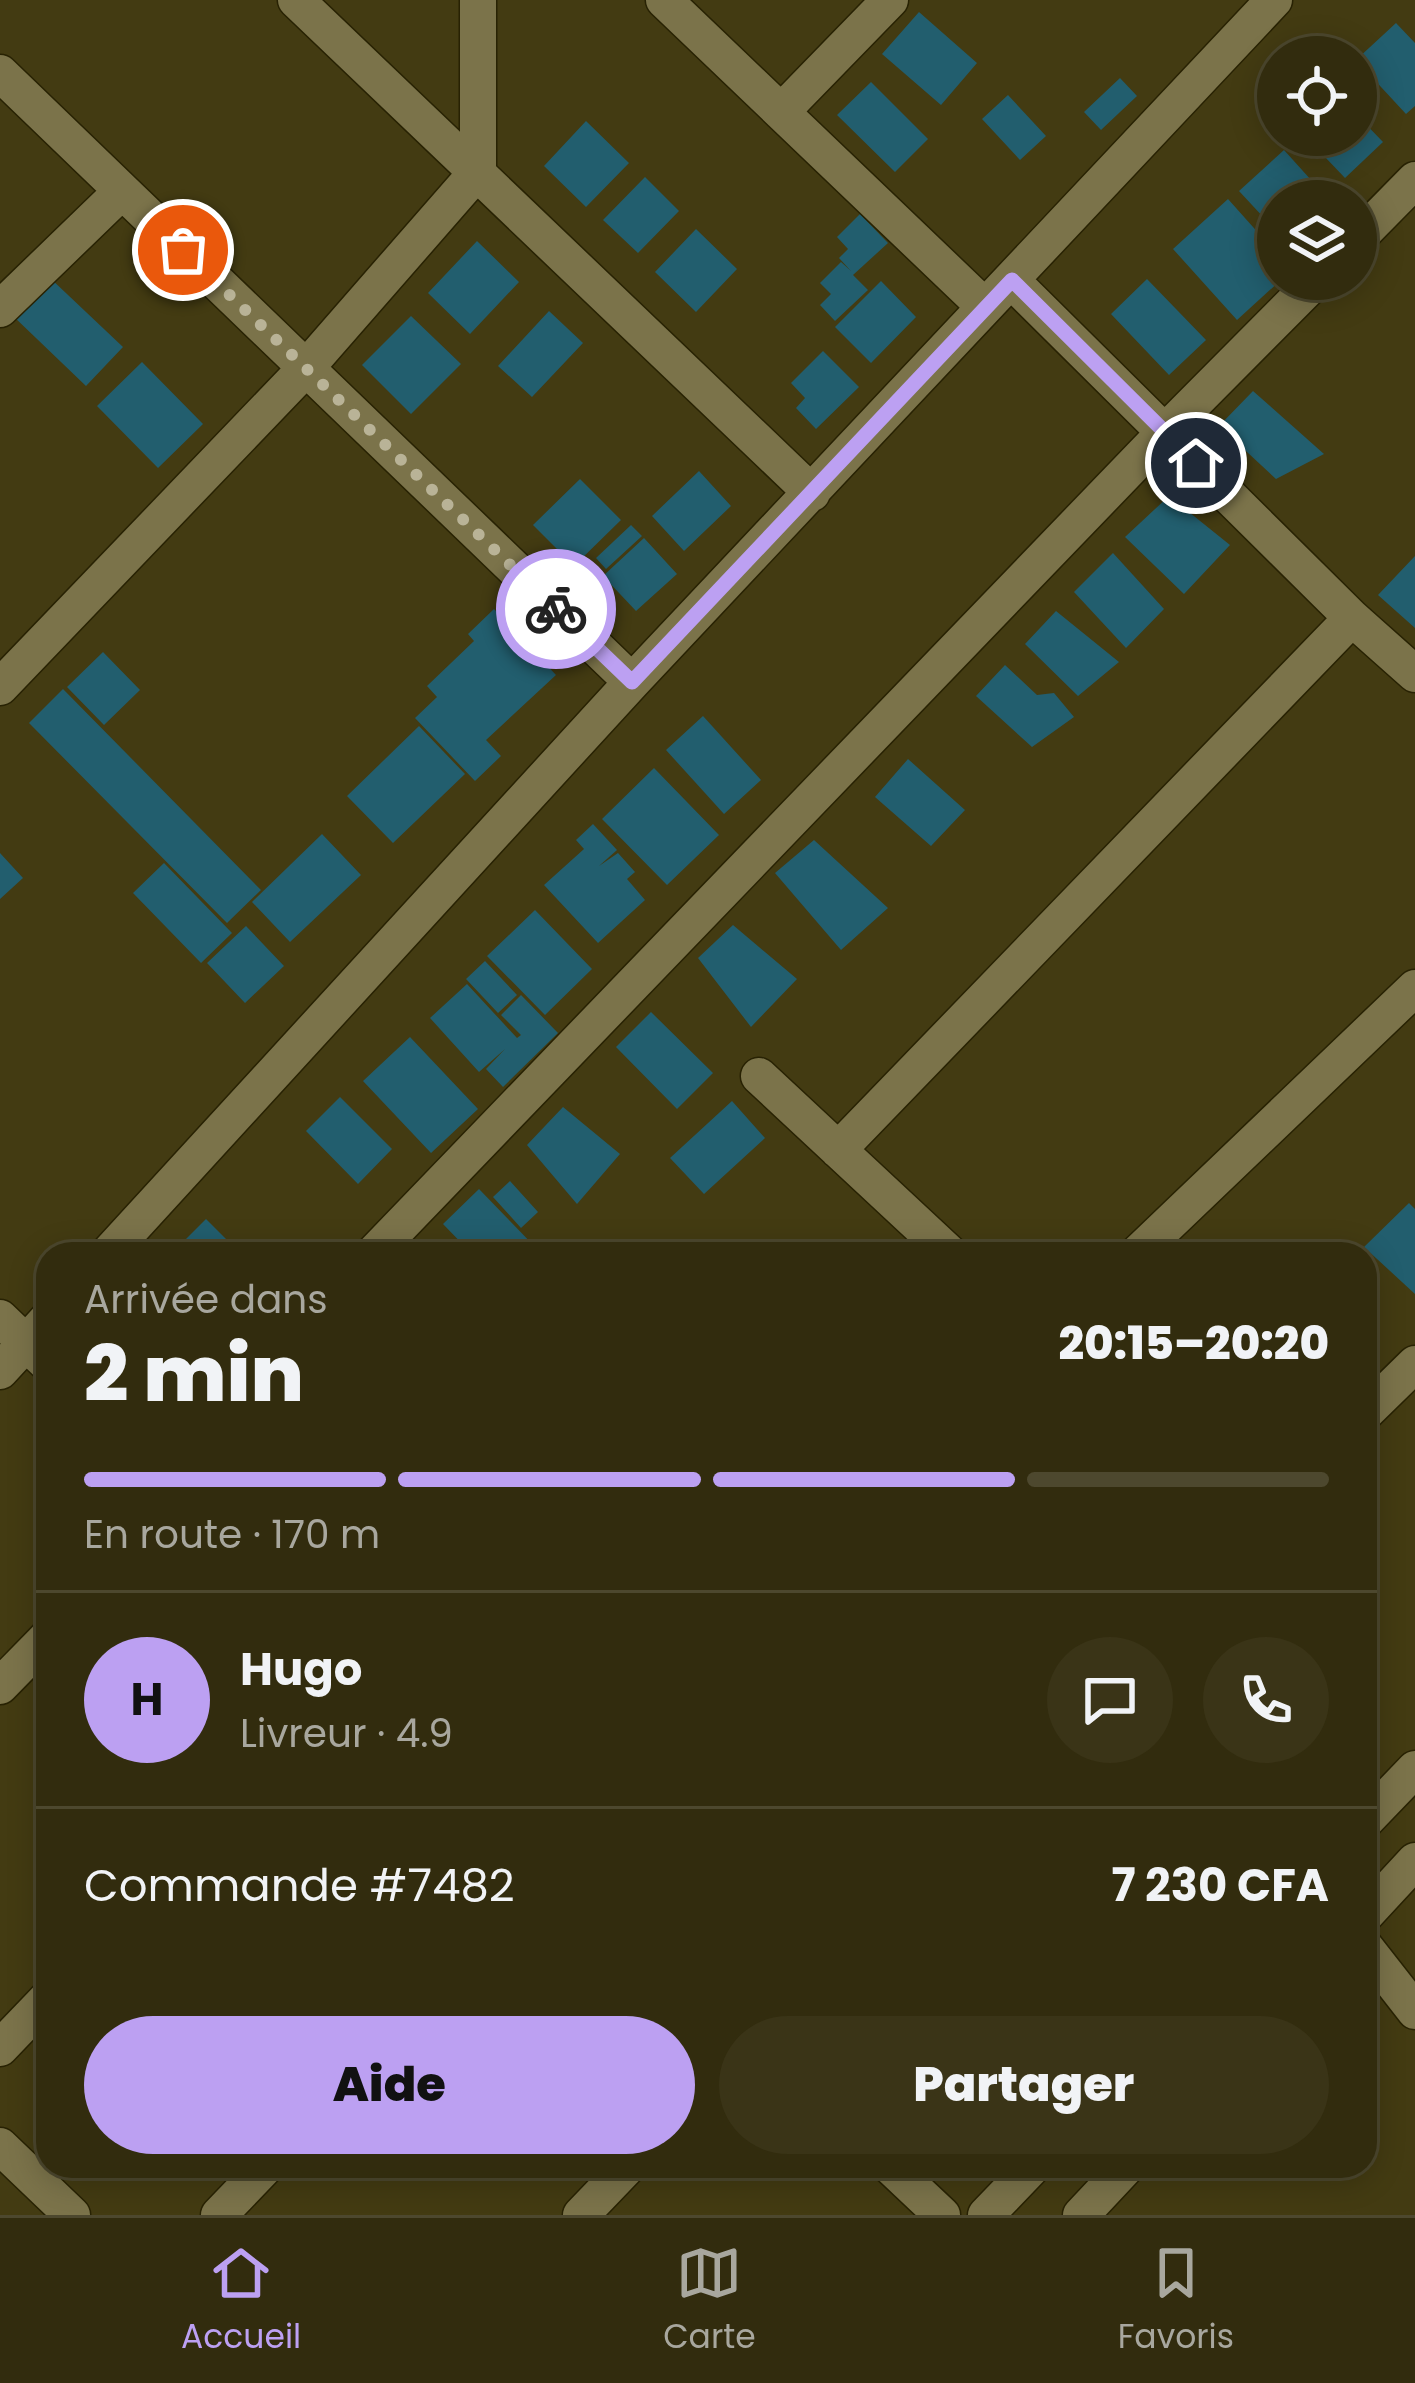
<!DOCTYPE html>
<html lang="fr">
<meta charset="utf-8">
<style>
:root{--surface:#322c0e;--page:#3a3417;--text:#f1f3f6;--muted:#a8a79e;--line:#4d482e;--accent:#bca0f2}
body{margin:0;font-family:Poppins,sans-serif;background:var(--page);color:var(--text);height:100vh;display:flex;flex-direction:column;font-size:45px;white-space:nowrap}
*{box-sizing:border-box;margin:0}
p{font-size:39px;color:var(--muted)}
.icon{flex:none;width:66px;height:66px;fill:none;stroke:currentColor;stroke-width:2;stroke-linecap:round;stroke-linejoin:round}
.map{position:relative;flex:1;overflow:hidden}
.details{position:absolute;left:36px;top:1242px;width:1341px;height:936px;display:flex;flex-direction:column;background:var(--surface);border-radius:36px;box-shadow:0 6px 30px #0003,0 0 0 3px var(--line)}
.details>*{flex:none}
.controls{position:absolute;left:1257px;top:36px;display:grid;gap:24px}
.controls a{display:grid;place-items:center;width:120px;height:120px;border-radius:50%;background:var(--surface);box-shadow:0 6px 30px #0003,0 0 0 3px var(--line);font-size:60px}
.pin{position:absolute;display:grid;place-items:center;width:102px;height:102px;color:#fff;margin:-51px;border:6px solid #fff;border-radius:50%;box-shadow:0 3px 12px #0007}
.courier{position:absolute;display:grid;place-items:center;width:120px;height:120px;margin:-60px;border:9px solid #bca0f2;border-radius:50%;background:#fff;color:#222;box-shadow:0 3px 15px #0007}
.summary em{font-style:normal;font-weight:800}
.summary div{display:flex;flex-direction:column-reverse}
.summary{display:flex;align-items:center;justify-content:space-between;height:204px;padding:0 48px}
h1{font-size:78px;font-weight:800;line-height:90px}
.bar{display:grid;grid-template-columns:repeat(4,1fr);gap:18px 12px;align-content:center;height:144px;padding:0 48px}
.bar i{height:15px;border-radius:9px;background:var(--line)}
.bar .active{background:var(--accent)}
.bar p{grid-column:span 4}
.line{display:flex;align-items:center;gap:30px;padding:0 48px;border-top:3px solid var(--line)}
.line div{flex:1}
.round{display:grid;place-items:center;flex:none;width:126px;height:126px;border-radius:63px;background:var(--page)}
.primary-button{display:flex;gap:24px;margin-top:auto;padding:24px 48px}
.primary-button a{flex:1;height:138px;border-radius:72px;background:var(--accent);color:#111;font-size:48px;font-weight:800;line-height:138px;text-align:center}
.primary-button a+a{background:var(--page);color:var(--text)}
.tab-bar{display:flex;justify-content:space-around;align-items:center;height:168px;border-top:3px solid var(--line);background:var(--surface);font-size:33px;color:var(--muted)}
.tab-bar a{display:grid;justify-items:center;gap:6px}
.tab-bar .active{color:var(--accent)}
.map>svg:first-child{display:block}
</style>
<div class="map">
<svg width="1415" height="2215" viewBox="0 0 1415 2215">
<rect width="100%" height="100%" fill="#433b12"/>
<path fill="#225e6e" d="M919,12L977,63L941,105L882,54Z
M1396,23L1415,43V106L1406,114L1356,60Z
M1120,78L1137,96L1101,130L1084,112Z
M871,82L928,139L895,172L837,115Z
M1008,95L1046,136L1020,160L982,119Z
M1356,114L1383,142L1345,178L1304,135H1356Z
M586,121L629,163L586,207L544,166Z
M1284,150L1330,201H1278V233L1239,191Z
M645,177L679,211L638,253L603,220Z
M1228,199L1278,255V279H1282L1237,320L1173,249Z
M860,214L888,243L853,275L868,290L835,321L820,305L831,294L820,283L841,262L851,271L839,258L848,249L837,237Z
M696,229L737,269L696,312L655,272Z
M477,241L519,282L470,334L428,293Z
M49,277L123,347L86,386L12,315Z
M1147,279L1206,340L1169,375L1111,314Z
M881,281L916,317L871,363L835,327Z
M549,311L583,343L532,397L498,366Z
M411,316L461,364L411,414L362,365Z
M823,351L859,387L816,429L796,408L805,398L791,383Z
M142,362L203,424L158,468L97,406Z
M1253,391L1324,454L1276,479L1219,426Z
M699,471L731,506L684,551L652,516Z
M580,479L621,520L574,566L533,525Z
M1169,496L1230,545L1184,594L1125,537Z
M631,525L642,536L606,569L596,558Z
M644,538L677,574L636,611L603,576Z
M1113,553L1164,609L1126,648L1074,592Z
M1415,556V628L1378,595Z
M494,609L556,675L486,740L501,756L475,781L415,718L437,697L427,686L474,641L468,634Z
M1056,611L1119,662L1078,696L1025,644Z
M103,652L140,690L104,725L67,687Z
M1005,665L1037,695L1054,693L1074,717L1032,747L976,696Z
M63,689L261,890L227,923L29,723Z
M703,716L761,780L724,814L666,750Z
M419,726L465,774L393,843L347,796Z
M908,759L965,810L931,846L875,797Z
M654,768L719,835L667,885L602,819Z
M593,824L617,850L599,866L618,853L635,872L627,879L645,900L598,943L544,885L584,849L576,840Z
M322,834L361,875L290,942L252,902Z
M814,840L888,908L841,950L775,873Z
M0,853L23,878L0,899Z
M164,863L232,933L201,963L133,893Z
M535,910L592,969L545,1015L487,956Z
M733,925L797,979L751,1027L698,958Z
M246,926L284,966L245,1003L207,963Z
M485,961L517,995L498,1013L466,979Z
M467,984L517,1038L521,1035L501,1015L521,995L558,1033L503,1087L486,1069L505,1049L479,1072L430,1018Z
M651,1012L713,1073L677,1109L616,1047Z
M410,1037L478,1109L431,1153L363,1081Z
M340,1097L392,1149L358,1184L306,1131Z
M732,1101L765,1138L704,1194L670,1158Z
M563,1107L620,1154L577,1204L527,1145Z
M510,1181L538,1212L521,1228L493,1197Z
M479,1189L539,1251L536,1254H472L443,1224Z
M1409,1203L1415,1209V1294L1364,1247Z
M206,1219L241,1254H171Z"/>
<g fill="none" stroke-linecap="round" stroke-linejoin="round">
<g stroke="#282203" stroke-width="39">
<path id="minor" d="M296,0L812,493
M664,0L985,307
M0,73L632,682
M781,112L890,0
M1356,240L1415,180
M1012,281L1352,618L1415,674
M0,309L122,191
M0,687L306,368L478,171V0
M759,1076L950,1254
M838,1150L1352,618
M108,1254L632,682L1274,0
M373,1254L1165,432L1317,279
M1137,1254L1415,988
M0,1318L48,1364
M0,1371L48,1319
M1365,1413L1415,1364
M0,1686L48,1637
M1365,1947L1415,2011
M0,2048L48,1998
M0,2146L72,2215
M890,2166L942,2215
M219,2215L266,2166
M581,2215L628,2166"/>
</g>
<g stroke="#282203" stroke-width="39">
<path id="tertiary" d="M1365,1821L1415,1769
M1365,1915L1415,1861
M986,2215L1033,2166
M1081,2215L1127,2166"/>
</g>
<use href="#minor" stroke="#7b734a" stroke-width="36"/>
<use href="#tertiary" stroke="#7b734a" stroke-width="36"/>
</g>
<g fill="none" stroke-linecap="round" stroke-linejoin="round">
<path stroke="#b9b397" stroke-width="12" stroke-dasharray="0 21.6" d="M183,250L556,609"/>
<path stroke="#bca0f2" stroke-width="15" d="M556,609L632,682L1012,280L1196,463"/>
</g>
</svg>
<div class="controls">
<a><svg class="icon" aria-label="locate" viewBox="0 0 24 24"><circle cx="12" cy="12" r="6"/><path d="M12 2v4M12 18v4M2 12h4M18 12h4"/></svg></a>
<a><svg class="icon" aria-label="layers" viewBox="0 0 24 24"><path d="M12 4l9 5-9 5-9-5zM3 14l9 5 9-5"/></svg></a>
</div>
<div class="pin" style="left:183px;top:250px;background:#ea580c"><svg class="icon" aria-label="bag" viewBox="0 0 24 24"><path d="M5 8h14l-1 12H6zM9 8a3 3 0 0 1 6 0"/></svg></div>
<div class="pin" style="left:1196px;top:463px;background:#1f2937"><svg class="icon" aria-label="home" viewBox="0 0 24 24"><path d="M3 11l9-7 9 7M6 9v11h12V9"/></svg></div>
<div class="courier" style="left:556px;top:609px"><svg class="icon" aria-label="bike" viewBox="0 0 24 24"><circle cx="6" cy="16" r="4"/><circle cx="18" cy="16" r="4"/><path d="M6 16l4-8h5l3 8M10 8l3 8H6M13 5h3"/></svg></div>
<section class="details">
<div class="summary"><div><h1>2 min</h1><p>Arrivée dans</p></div><em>20:15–20:20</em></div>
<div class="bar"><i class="active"></i><i class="active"></i><i class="active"></i><i></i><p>En route · 170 m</p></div>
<div class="line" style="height:216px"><b class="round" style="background:var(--accent);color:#111">H</b><div><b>Hugo</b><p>Livreur · 4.9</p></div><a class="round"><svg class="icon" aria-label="chat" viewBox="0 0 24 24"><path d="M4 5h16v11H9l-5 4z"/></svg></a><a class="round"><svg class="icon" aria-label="phone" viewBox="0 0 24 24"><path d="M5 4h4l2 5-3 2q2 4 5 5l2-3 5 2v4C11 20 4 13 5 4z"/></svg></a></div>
<div class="line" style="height:156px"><div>Commande #7482</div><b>7 230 CFA</b></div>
<div class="primary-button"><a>Aide</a><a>Partager</a></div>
</section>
</div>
<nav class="tab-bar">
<a class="active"><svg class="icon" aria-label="home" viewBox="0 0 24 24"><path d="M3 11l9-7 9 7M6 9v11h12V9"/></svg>Accueil</a>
<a><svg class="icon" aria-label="map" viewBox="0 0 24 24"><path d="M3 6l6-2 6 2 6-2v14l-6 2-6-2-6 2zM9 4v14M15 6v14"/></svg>Carte</a>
<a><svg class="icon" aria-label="saved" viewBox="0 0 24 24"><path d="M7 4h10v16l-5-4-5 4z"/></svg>Favoris</a>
</nav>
